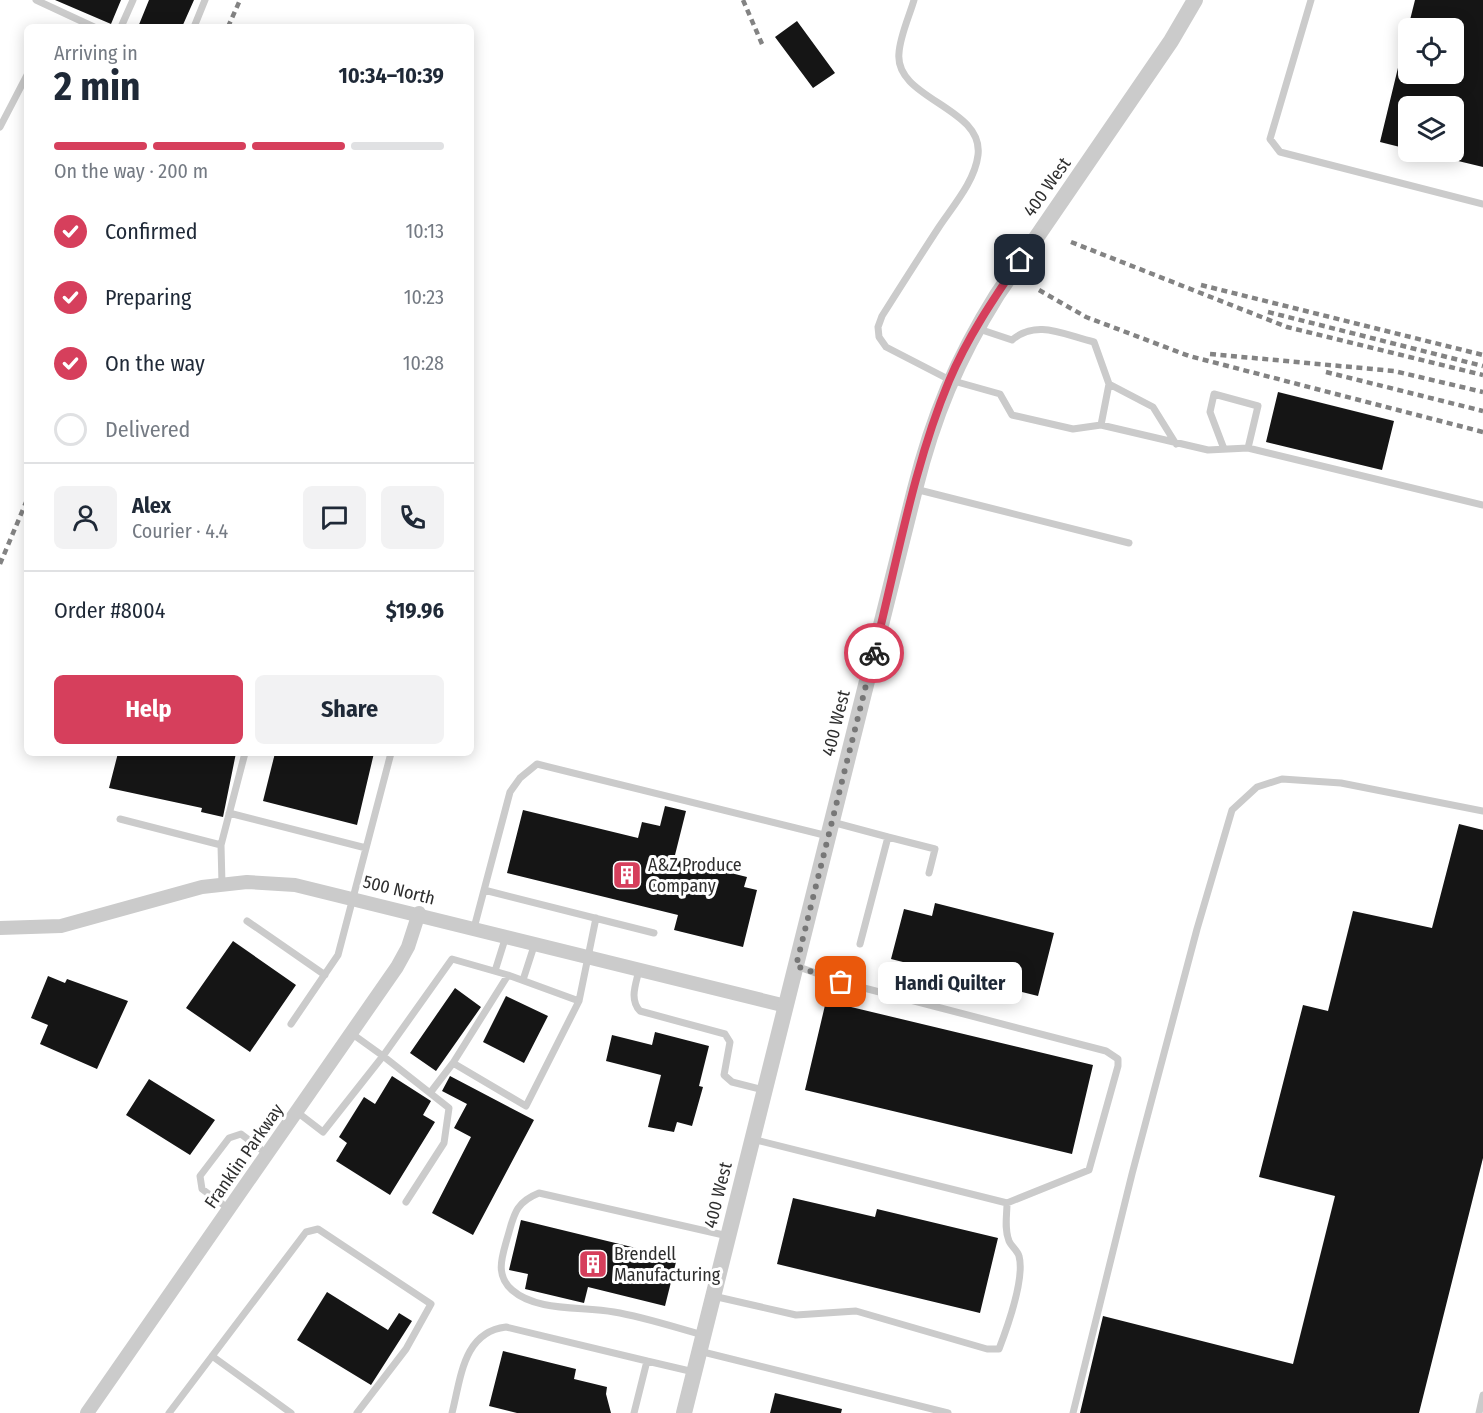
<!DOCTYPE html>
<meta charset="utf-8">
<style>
:root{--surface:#fff;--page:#f2f2f3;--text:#1f2937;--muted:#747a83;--line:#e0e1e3;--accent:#d63f5c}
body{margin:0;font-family:"Fira Sans Condensed",sans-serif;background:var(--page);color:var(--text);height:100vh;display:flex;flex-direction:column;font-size:22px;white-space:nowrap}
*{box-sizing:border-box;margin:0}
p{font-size:20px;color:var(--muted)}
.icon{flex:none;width:33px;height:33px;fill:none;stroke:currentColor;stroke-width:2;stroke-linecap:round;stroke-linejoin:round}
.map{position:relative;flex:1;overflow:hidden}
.side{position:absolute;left:24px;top:24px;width:450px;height:732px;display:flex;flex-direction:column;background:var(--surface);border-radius:9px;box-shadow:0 3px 15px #0003}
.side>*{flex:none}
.fabs{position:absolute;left:1398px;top:18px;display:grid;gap:12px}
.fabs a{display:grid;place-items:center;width:66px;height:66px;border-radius:9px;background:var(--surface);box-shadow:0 3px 15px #0003;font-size:30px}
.pin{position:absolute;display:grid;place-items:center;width:51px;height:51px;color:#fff;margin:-26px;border-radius:12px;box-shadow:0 3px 9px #0006}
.courier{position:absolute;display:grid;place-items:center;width:60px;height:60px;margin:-30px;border:4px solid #d63f5c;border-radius:50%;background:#fff;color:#222;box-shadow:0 2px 8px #0007}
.bubble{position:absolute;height:42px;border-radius:9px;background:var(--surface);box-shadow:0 3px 15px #0003;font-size:20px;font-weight:700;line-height:42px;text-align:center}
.overview em{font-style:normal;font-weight:700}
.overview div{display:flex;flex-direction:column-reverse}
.overview{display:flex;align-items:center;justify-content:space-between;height:102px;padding:0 30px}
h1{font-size:39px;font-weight:700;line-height:45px}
.bar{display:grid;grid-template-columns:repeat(4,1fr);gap:9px 6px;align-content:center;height:72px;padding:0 30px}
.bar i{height:8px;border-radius:4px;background:var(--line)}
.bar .on{background:var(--accent)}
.bar p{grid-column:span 4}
.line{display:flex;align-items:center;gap:15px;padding:0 30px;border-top:2px solid var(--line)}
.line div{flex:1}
.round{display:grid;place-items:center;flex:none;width:63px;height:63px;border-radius:9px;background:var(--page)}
ol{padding:0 30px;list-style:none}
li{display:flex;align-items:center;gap:18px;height:66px}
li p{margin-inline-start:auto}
li .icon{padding:6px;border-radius:50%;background:var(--accent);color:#fff;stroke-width:4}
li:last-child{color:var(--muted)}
li i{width:33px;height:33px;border:3px solid var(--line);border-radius:50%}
.primary-button{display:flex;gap:12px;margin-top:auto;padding:12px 30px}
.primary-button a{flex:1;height:69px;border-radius:9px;background:var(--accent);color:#fff;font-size:24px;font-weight:700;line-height:69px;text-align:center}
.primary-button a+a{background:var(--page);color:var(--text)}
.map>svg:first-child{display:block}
</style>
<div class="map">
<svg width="1483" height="1413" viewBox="0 0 1483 1413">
<rect width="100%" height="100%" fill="#fff"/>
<path fill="#151515" d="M55,0H121L111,24Z
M149,0H194L182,27H138Z
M1415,0H1483V167L1454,160V106H1408V149L1380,142L1404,43L1408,44V74H1454V28H1408Z
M797,21L835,73L813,88L775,37Z
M1278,392L1394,421L1382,470L1266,442Z
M118,753H236L223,817L201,812L202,808L109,788Z
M275,753H374L357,825L263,801Z
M665,806L686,811L674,859L747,877L744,887L757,890L743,947L674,930L678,915L507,873L523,810L638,838L642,822L660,826Z
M1459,824L1483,830V1158L1419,1413H1080L1103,1316L1293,1364L1335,1196L1259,1177L1303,1005L1328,1011L1353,911L1432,928Z
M935,903L1054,933L1038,996L891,959L904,909L932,916Z
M233,941L296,985L250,1052L186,1008Z
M48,976L65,983L67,979L128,1001L97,1069L40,1044L48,1025L31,1018Z
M455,988L481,1007L436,1071L410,1053Z
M506,996L548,1016L524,1063L483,1042Z
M826,1001L1093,1065L1072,1154L805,1090Z
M655,1032L709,1046L699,1086L703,1087L692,1126L677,1122L674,1132L648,1127L661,1075L606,1061L612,1035L652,1045Z
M392,1076L431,1101L423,1115L435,1122L390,1195L336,1161L347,1143L339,1137L364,1097L375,1104Z
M450,1076L534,1120L473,1235L432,1213L471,1137L454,1128L467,1104L442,1091Z
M149,1079L215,1120L190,1155L126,1115Z
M793,1198L875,1217L877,1209L998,1238L980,1313L777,1264Z
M521,1220L677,1258L665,1306L588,1287L584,1303L525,1289L528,1274L509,1270Z
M327,1292L388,1330L399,1313L412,1321L371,1385L297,1340Z
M503,1351L576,1369L574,1379L607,1387L606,1394L611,1413H517L489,1406Z
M775,1393L842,1409L841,1413H770Z"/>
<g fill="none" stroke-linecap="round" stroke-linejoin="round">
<path stroke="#cbcbcb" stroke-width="7" d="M36,0L94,27
M914,0C909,17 900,36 899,53C894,99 984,107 978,155C975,181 953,206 939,227C920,256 901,286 882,316L878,327L879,337L886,347L950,380L1000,394L1012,415L1073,429L1101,425L1208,450L1248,448L1483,505
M1311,0L1270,139L1280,152L1483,204
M121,27L133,0
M194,27L205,0
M0,127L27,75
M979,329L1012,340C1037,319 1064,335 1094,342L1109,384L1153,407L1176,444
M1101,425L1109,384
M1224,449L1210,412L1214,394L1258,406L1248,448
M915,489L1129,543
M229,813L366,848
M120,819L221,845
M832,822L888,837L860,944
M888,837L935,849L929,873
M222,884L221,845L245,753
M484,890L654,933
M247,921L325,975
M474,928L510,792L520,778L537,764L828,836
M639,970C636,984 629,999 640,1011L725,1034L730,1042L724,1075L732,1082L764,1090
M495,971L506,936
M523,980L535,943
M579,1001L508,975L453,1063L526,1106L579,1001L596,918
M291,1024L338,955L391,753
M430,1093L453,1063
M297,1112L323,1132L383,1056L351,1033
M752,1139L1007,1203L1089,1170L1118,1066V1059L1106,1051L841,982L796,966
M406,1202L444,1143L449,1108L383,1056L452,959L508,975
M229,1209L202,1189L200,1176L229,1138L241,1134L267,1154
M713,1296L796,1315L856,1311L987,1349H999C1007,1328 1025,1278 1019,1256C1017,1250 1011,1246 1009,1241C1004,1229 1007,1215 1007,1203
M703,1335C674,1327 644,1317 614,1312C582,1306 537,1312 512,1290C495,1275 502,1257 507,1239C514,1216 514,1203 539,1193L728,1236
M699,1351L948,1413
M212,1356L291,1413
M169,1413L306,1232L318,1229L431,1304L406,1349L357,1413
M452,1413C461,1378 463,1332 506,1327L647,1361
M634,1413L647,1361L694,1372
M1073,1413L1132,1174L1197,929L1232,810L1257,787L1282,779L1341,783L1483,811
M1479,1413L1483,1395"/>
<path stroke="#cbcbcb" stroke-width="14" d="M0,928L61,926L202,887L247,882L295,885L786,1006
M87,1413L397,967L408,947L419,913"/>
<path stroke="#cbcbcb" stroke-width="16" d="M684,1413L915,489C933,417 957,359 997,295L1171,41L1195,0"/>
<path stroke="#838383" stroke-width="4.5" stroke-dasharray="6 4.5" stroke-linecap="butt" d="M743,0L762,44
M228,27L240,0
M1071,242L1287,327L1483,375
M1201,285L1483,355
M1039,290L1086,317L1189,356L1483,432
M1268,312L1483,366
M1210,354L1394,371L1483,392
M1326,372L1483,411
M0,564L27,500"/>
</g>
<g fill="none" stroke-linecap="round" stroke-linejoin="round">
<path stroke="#777" stroke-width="6" stroke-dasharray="0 10.8" d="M841,982L796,966L874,653"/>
<path stroke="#d63f5c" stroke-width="8" d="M874,653C897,563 913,467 949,381C967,338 994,298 1020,260"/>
</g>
<defs>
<g id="building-square" transform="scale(1.5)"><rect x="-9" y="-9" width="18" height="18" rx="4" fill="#d63f5c" stroke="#fff"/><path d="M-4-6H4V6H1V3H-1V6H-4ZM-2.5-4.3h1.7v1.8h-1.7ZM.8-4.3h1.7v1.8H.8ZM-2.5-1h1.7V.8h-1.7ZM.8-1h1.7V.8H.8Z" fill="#fff"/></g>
</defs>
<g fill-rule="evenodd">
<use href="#building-square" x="627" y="875"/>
<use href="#building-square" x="593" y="1264"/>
</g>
<g text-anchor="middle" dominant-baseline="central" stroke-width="6" stroke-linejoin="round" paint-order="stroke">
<g font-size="18" fill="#2e2e2e" stroke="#fff">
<text transform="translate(1047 187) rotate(-55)">400 West</text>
<text transform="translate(836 723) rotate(-76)">400 West</text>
<text transform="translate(399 890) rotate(14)">500 North</text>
<text transform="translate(244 1156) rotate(-55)">Franklin Parkway</text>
<text transform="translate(718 1195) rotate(-76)">400 West</text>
</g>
<g font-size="18" fill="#2e2e2e" stroke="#fff" text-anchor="start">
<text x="648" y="865">A&amp;Z Produce<tspan x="648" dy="21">Company</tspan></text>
<text x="614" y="1254">Brendell<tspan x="614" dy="21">Manufacturing</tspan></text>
</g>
</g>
</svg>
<div class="fabs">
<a><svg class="icon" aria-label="locate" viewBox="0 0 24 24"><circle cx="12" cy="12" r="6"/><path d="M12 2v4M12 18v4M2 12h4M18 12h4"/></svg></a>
<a><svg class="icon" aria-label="layers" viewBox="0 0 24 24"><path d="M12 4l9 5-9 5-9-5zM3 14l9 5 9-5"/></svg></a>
</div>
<div class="pin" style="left:841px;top:982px;background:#ea580c"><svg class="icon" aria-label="bag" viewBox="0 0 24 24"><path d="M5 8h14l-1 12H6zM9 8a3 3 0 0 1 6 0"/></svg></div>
<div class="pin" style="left:1020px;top:260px;background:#1f2937"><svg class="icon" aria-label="home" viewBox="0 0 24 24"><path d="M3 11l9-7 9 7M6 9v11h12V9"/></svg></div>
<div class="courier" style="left:874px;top:653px"><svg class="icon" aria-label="bike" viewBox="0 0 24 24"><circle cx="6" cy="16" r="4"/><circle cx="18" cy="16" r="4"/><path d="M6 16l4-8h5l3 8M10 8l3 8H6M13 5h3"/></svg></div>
<div class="bubble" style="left:878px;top:962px;width:144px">Handi Quilter</div>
<section class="side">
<div class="overview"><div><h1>2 min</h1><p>Arriving in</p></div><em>10:34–10:39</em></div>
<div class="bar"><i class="on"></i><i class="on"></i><i class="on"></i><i></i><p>On the way · 200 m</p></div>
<ol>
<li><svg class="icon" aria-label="check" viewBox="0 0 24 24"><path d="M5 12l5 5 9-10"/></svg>Confirmed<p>10:13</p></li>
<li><svg class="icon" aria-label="check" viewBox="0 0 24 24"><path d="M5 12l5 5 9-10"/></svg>Preparing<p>10:23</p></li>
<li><svg class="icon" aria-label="check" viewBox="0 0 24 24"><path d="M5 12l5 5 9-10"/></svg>On the way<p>10:28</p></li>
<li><i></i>Delivered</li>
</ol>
<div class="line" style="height:108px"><a class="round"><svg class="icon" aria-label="person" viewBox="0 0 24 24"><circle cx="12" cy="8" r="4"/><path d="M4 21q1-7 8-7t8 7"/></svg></a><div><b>Alex</b><p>Courier · 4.4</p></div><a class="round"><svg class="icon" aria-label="chat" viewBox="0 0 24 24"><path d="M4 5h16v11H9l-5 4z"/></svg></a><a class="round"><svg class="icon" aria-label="phone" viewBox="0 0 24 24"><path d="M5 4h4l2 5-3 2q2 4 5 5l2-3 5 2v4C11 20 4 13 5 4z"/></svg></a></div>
<div class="line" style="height:78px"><div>Order #8004</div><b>$19.96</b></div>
<div class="primary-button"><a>Help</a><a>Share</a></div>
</section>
</div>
